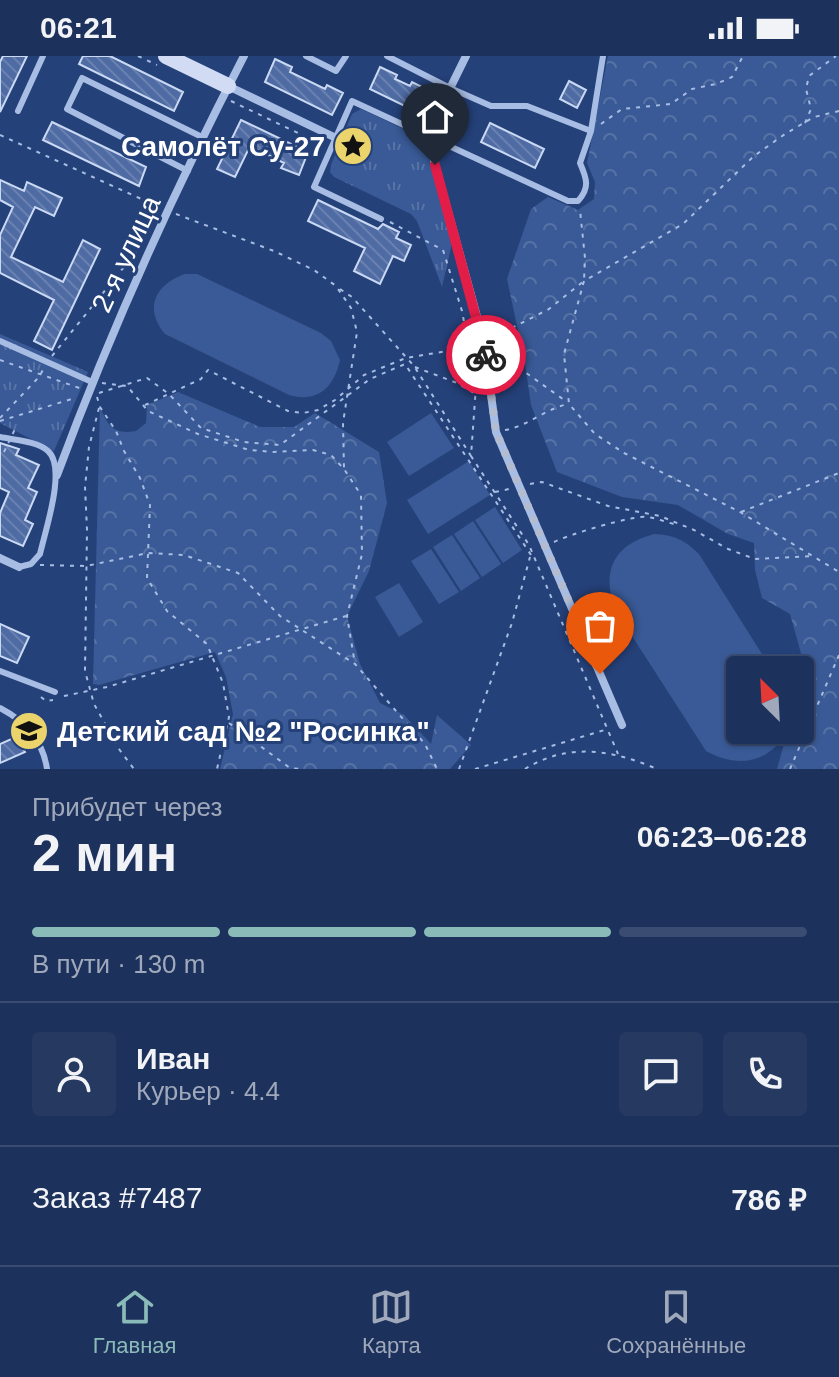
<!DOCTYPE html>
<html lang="ru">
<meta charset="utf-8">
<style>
:root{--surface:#1c315b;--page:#253961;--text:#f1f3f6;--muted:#a0a9bb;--line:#3a4c71;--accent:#8bbbb9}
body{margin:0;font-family:Helvetica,sans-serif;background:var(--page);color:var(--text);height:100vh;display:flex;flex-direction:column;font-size:30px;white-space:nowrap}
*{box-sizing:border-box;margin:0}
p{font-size:26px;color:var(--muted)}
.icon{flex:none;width:44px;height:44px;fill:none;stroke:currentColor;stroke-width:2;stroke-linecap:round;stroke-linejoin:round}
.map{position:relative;height:713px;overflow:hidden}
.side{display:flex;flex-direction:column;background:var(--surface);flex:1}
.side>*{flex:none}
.needle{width:52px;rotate:336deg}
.buttons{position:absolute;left:726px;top:600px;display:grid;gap:16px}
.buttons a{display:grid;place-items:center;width:88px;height:88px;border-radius:8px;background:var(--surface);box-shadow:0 2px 6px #0004,0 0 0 2px var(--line);font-size:40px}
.pin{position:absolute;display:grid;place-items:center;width:68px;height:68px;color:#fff;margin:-82px -34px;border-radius:50% 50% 50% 0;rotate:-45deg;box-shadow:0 0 8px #0007}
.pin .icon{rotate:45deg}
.courier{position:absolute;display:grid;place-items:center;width:80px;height:80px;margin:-40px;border:6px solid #e11d48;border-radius:50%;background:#fff;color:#222;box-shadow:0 2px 10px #0007}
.headline em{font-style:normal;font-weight:700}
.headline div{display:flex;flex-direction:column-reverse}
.headline{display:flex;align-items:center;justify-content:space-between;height:136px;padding:0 32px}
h1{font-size:52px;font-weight:700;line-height:60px}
.bar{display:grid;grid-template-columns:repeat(4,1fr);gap:12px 8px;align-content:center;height:96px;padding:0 32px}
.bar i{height:10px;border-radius:6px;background:var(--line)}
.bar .selected{background:var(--accent)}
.bar p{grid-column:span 4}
.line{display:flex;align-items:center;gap:20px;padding:0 32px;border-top:2px solid var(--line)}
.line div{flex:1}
.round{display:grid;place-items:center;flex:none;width:84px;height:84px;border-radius:8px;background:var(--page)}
.status{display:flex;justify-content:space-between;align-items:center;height:56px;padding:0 40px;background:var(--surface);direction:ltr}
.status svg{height:22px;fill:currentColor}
.tab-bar{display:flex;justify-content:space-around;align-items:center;height:112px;border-top:2px solid var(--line);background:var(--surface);font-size:22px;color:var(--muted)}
.tab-bar a{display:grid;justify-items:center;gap:4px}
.tab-bar .selected{color:var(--accent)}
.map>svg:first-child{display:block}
</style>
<div class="status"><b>06:21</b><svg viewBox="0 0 49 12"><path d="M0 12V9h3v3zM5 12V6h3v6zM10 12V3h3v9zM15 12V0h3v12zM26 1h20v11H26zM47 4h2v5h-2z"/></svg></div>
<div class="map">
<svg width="839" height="713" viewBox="0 0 839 713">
<defs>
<pattern id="grass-tufts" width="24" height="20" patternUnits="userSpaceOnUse" patternTransform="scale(2)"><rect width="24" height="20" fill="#395a96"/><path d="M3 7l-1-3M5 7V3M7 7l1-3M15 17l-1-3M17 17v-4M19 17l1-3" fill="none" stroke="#5773a6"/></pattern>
<pattern id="forest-crowns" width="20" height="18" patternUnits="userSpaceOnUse" patternTransform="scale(2)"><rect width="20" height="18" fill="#395a96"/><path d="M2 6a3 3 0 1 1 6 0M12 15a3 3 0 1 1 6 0" fill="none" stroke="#5773a6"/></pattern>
<pattern id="building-back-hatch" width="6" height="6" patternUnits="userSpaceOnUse" patternTransform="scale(2)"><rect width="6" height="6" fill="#4e6ba3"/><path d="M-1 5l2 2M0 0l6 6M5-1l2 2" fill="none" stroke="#6981b1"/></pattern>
</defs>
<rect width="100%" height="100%" fill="#254179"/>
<path fill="url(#grass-tufts)" d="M361,53L423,82L452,187L442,231L417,165L411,158L334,121L330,116L331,109L352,58Z
M0,278L88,316L54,395L0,367Z"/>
<path fill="url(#forest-crowns)" d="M608,0H839V713H777L788,674H800V621L804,608L790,558L762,542L755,514L754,487L728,478L678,449L622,441L557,416L531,349L525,307L507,223L531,153L548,141L578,154L594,143L595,126L587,107Z
M178,336L260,371H294L315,357L379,396L387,447L369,515L347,560L360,608L380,647L404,659L431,688L437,659L471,689L450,713H220L233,658L226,621L215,596L99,629L93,628L100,351C108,370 114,379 136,375L146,367L147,349Z"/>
<path fill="#395a96" d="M185,218H197L321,277L331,285L340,304C334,332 317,347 289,339L165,278C143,252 156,228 185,218Z
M431,357L454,392L409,420L387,386Z
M469,405L490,439L428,478L407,444Z
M495,451L522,494L503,507L475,464Z
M473,465L501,508L482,521L454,478Z
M654,478C674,479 685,484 699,498L772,614H740V674H788C770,707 738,713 706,695L614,552C602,513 614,489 654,478Z
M452,479L480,522L461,535L433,491Z
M431,493L459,536L439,548L411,505Z
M399,527L423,566L399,581L375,541Z"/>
<path fill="url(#building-back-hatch)" stroke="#cad9f3" stroke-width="2" d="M3,0H27L0,56V6Z
M83,0H110L183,36L174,55L79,8Z
M275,3L292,11L290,16L325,33L327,29L343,37L332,59L265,26Z
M380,11L397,19L395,23L410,30L412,26L428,34L417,56L370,33Z
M569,25L586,34L577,52L560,43Z
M241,64L308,96L299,119L281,112L284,107L250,90L235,121L217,113Z
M52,66L146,111L139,130L43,84Z
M490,67L544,93L535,112L481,86Z
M0,124L24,135L27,126L62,142L54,160L35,151L11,201L63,226L83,184L100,193L52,294L34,285L54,244L0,217V179L13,151L0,144Z
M318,144L378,173L383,168L399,176L396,182L411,189L404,205L393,200L380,228L354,215L365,192L308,165Z
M0,387L19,393L16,399L39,409L28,432L37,436L25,464L33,468L23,490L0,480V457L9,436L0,432Z
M0,568L29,581L17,607L0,600Z
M18,680L25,696L0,707V688Z"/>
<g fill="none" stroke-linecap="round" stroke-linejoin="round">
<path stroke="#a8bde3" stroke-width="2" stroke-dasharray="4 6" stroke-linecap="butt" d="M138,0L157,9
M231,45L323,89
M839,55L814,61L785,78L754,100L683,168L584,225L564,298L569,348L595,378L624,397L740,456L839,516
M805,67L811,53L806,33L809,20L836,0
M601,68L622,53L671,48L692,33L716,28L732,21L743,0
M0,79L159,151
M176,158L274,195L314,214L336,230L351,252L357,276L343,367L344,413
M390,166L443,194L462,255L476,330L471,400L529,489L618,698
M340,233L352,241L414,310L471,400
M494,281L549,253L584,225L585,202L580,154
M494,294L567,346
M52,300L141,190
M0,304L82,333
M415,311L457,327L474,337
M102,327L127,330L148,355L198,378L249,394L274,396L313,394L331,399L344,413L361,439L362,498L347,560L355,608
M99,337L147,322L169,338L201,372L244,386L280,389L370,323L405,308L531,499
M97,341L100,351L116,375L124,395L140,422L150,449L147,522L167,555L207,588L223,627L229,661L217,713
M145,349L201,323L208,314L288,355L303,357L318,354L335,344L364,319L406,302L447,295L473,287
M99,352L89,391L85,431L87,474L85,615L94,648L119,693L134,713
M0,362L39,321L44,312
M0,365L75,342
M505,374C528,370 545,353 568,348
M530,428L542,426L608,450L660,460L694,474L728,493L755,503L813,500
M495,436L509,433
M741,456L839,417
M554,486C568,479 632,459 647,461C657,462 668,467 678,469
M40,509L86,510L148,497L184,499L238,517L280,560L355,608L425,688L437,713
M64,640L107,631L346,560
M41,641L46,645L53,644
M229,667L290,712L301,713
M459,713L512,567L530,501
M475,713L608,673
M525,713C568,686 613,694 657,713
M790,713L839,599"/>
<path stroke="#a8bde3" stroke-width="6" d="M306,0L336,15L346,0
M387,0L450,32L491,50H527L591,75
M18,55L43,0
M188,115L67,53L82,22L204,82
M381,163L314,131L352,45L568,145H578C590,132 587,123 580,107L591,75L603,0
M0,285L92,326
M0,381C14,384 37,385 48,395C67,412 45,475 40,498L31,508L19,511
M0,615L55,636
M0,652C25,665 43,685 47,713"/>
<path stroke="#a8bde3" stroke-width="8" d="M466,0L427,79L484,286L496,376L622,669
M228,30L336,82
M57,419C110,276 174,135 244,0
M0,502L19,511"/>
<path stroke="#d1dcf4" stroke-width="16" d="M166,0L228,30"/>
<path stroke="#a8bde3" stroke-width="2" stroke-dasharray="4 6" stroke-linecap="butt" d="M4,396L15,373"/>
</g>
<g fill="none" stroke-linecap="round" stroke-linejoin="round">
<path stroke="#b3bcd0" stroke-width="8" stroke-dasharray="0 14.4" d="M486,299L496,376L600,618"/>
<path stroke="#e11d48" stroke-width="10" d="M435,109L486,299"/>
</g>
<defs>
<g id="sight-disc" transform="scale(2)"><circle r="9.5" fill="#ecd46d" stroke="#254179"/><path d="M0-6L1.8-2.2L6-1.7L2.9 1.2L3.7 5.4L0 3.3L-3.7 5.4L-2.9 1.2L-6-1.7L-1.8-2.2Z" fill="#111"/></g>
<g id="school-disc" transform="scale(2)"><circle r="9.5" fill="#ecd46d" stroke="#254179"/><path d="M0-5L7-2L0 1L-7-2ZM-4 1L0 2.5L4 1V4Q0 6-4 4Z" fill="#111"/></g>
</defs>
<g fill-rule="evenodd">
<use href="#sight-disc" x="353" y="90"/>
<use href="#school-disc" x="29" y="675"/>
</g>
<g text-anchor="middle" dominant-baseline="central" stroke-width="6" stroke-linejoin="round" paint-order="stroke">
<g font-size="28" font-weight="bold" fill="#fff" stroke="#254179" text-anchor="end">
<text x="325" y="90">Самолёт Су-27</text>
<text x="57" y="675" text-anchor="start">Детский сад №2 "Росинка"</text>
</g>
<g font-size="28" fill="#fff" stroke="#254179">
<text transform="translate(126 198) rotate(-65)">2-я улица</text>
</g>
</g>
</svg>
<div class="buttons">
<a><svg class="needle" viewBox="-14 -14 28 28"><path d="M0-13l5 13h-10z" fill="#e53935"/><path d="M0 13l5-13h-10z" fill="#a0a9bb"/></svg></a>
</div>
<div class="pin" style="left:600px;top:618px;background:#ea580c"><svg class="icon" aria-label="bag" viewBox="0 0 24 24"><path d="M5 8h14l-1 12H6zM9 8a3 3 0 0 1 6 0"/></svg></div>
<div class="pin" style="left:435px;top:109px;background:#1f2937"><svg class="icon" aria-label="home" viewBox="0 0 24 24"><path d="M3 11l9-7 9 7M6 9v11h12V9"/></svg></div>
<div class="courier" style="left:486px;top:299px"><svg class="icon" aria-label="bike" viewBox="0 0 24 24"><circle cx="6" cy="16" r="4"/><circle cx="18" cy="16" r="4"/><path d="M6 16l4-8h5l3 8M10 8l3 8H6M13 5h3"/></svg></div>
</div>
<section class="side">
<div class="headline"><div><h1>2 мин</h1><p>Прибудет через</p></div><em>06:23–06:28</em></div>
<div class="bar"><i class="selected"></i><i class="selected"></i><i class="selected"></i><i></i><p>В пути · 130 m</p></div>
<div class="line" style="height:144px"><a class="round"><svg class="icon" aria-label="person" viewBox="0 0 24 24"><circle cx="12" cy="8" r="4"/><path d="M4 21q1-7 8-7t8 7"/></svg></a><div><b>Иван</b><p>Курьер · 4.4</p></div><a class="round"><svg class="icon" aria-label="chat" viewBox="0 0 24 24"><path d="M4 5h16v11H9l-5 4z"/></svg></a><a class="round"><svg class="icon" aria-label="phone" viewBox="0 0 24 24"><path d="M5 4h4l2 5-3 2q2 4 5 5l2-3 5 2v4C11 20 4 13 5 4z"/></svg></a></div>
<div class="line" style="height:104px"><div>Заказ #7487</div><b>786 ₽</b></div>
</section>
<nav class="tab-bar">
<a class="selected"><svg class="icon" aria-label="home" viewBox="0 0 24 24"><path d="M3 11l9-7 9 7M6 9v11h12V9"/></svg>Главная</a>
<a><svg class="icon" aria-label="map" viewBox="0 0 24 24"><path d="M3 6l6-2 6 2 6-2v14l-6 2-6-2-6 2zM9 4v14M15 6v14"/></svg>Карта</a>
<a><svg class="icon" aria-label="saved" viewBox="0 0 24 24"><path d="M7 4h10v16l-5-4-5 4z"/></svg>Сохранённые</a>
</nav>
